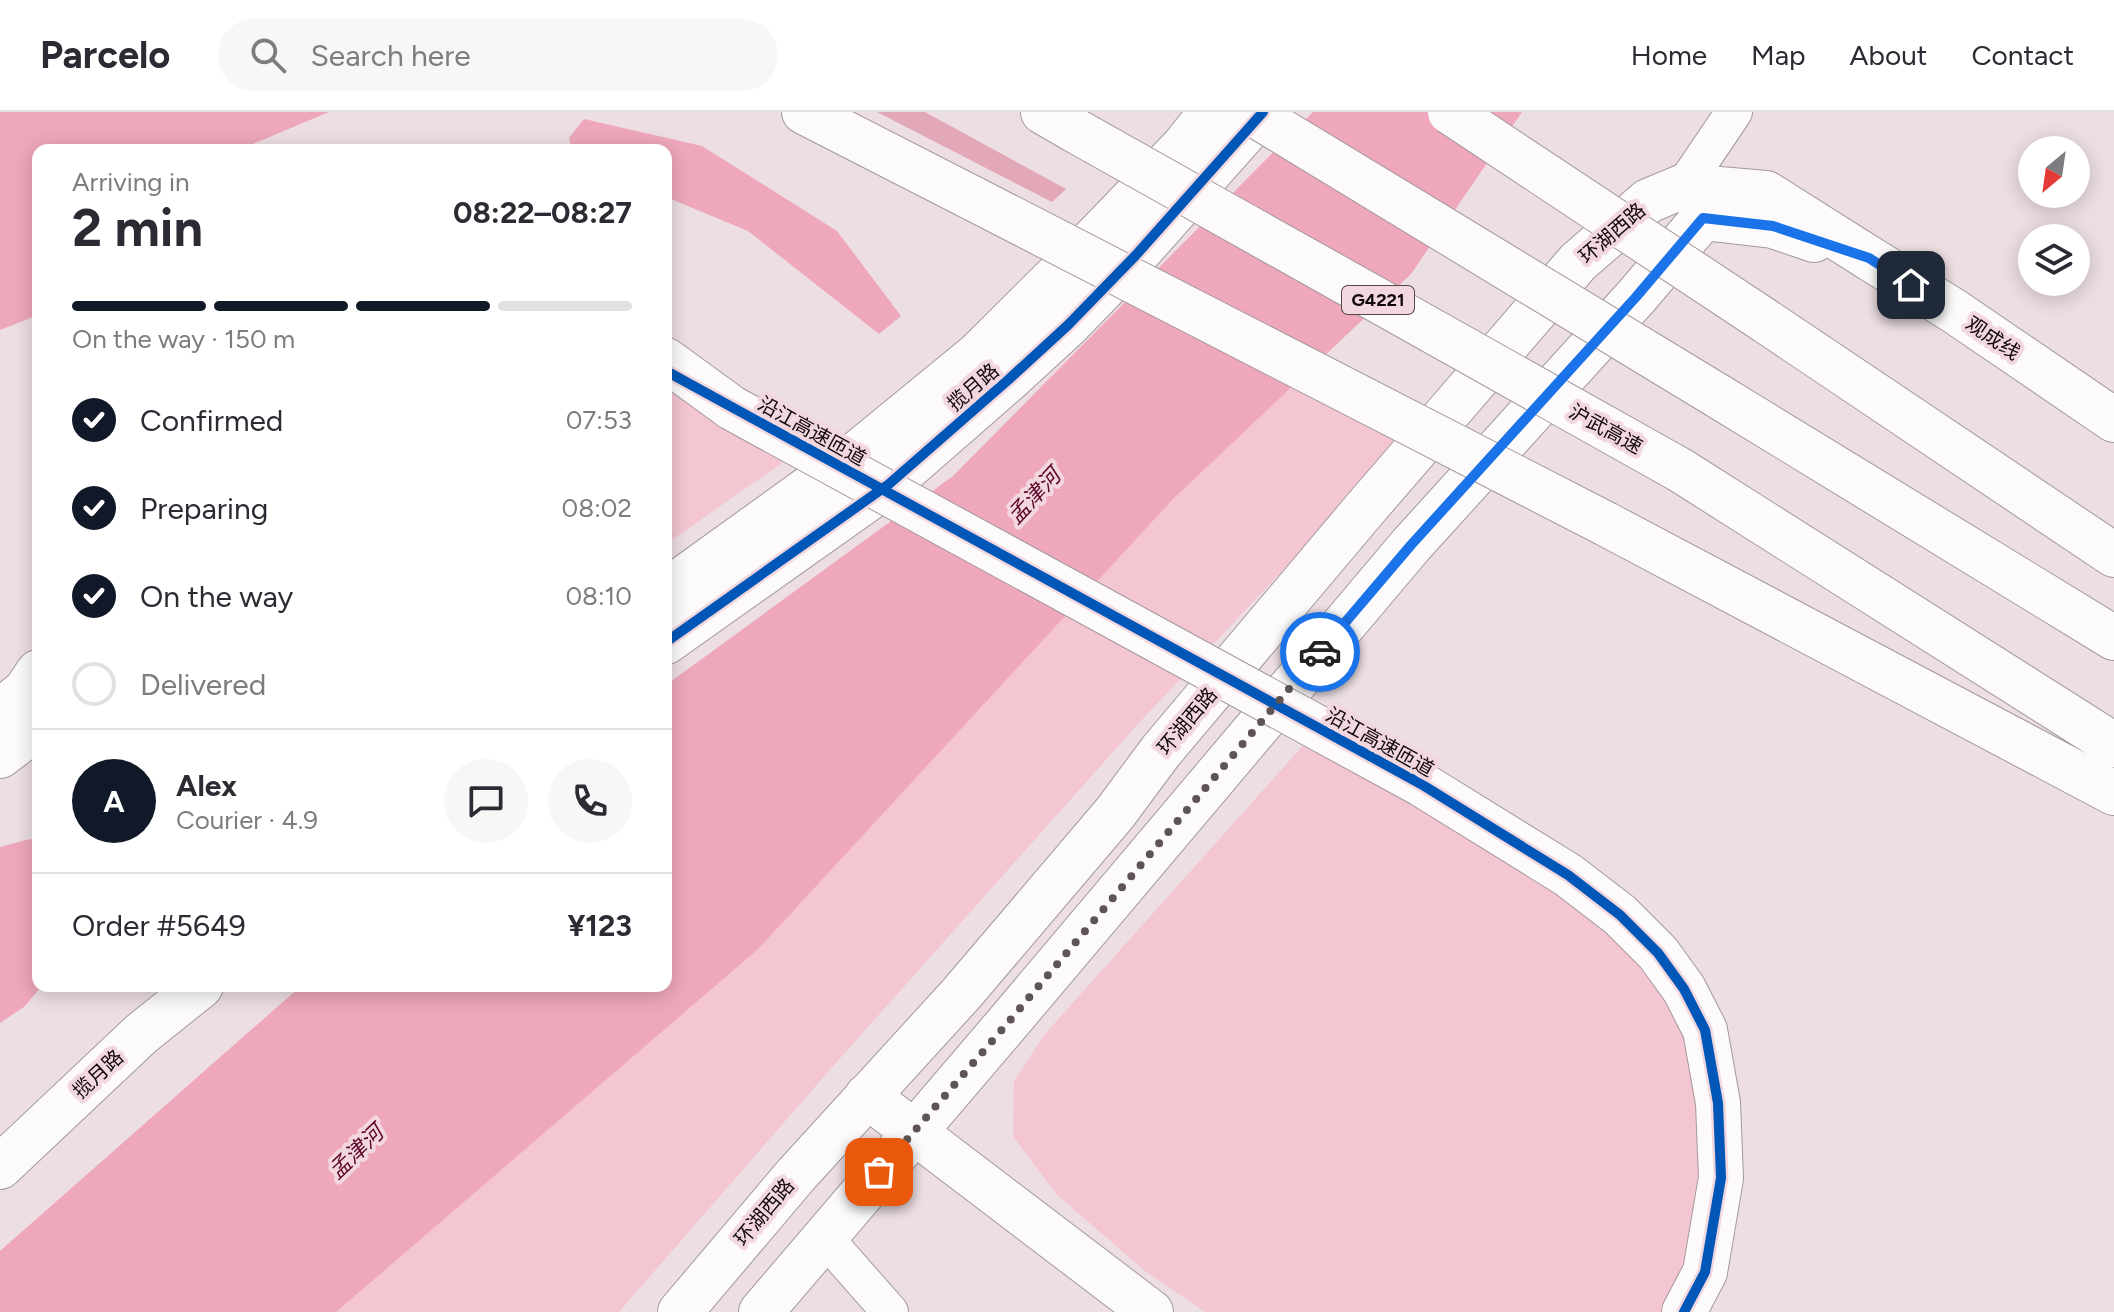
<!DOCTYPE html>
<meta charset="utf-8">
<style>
:root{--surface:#fff;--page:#f7f7f7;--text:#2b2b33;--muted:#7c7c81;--line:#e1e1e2;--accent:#111827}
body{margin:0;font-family:Figtree,"Noto Sans SC",sans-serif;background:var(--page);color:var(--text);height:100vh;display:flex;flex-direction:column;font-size:30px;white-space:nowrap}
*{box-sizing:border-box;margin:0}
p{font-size:26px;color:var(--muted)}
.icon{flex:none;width:44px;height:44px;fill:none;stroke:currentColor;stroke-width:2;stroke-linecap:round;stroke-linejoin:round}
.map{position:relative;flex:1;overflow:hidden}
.details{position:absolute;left:32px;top:32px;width:640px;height:848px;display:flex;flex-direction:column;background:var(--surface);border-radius:16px;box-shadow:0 4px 20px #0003}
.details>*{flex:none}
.needle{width:52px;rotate:209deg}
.fabs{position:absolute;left:2018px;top:24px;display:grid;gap:16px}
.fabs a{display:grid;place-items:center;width:72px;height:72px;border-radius:50%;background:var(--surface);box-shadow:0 4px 20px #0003;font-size:40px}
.pin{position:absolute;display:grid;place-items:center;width:68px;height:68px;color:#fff;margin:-34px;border-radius:16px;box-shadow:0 4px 12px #0006}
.courier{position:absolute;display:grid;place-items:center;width:80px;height:80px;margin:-40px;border:6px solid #1a73e8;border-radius:50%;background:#fff;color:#222;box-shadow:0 2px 10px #0007}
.head em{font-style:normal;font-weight:700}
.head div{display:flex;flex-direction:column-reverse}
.head{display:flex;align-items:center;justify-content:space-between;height:136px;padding:0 40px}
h1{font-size:52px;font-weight:700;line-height:60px}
.bar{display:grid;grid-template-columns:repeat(4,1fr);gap:12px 8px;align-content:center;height:96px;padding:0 40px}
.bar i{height:10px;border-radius:6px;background:var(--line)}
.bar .selected{background:var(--accent)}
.bar p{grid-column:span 4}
.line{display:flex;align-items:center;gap:20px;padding:0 40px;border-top:2px solid var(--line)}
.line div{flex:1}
.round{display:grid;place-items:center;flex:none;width:84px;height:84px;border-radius:42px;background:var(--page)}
ol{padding:0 40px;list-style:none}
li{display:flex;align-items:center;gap:24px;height:88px}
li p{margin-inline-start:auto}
li .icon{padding:8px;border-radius:50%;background:var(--accent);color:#fff;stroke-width:4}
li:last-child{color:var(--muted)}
li i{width:44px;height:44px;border:4px solid var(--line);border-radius:50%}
header{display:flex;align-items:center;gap:48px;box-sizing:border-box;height:112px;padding:0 40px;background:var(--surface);border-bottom:2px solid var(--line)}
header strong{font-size:38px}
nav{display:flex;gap:44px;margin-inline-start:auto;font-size:28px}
.search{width:560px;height:72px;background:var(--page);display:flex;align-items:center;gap:20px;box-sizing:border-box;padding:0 28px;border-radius:44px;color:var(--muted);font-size:30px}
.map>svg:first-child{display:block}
</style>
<header>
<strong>Parcelo</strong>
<div class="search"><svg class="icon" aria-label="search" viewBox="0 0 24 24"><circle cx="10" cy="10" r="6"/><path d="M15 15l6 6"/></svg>Search here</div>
<nav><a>Home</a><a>Map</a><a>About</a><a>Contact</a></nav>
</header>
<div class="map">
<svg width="2114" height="1200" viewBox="0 0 2114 1200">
<rect width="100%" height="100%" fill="#ecdee2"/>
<path fill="#f4c6d2" d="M1230,219L1414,319L1137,613L827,961L619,1200H226L666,874Z
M666,276L699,290L789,346L666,432Z
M1308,628L1527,753L1615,820L1678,900L1706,1020L1698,1112L1667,1194L1661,1200H1205L1145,1159L1056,1082L1013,1024L1014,969L1044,923Z"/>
<path fill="#e2a8b8" d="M877,0H925L1066,77L1052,90Z"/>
<path fill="#efa7bb" d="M0,0H329L248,34L245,38H38V203L0,218Z
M1313,0H1522L1411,162L1173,387L758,837L336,1200H0V1139L301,874H666V573L953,364Z
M584,7L702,34L837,119L901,204L879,222L748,119L666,85V38H572L569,26Z
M30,727L38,729V874H42L24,895L0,911V735Z"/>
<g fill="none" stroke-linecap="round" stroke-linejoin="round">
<g stroke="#a3999c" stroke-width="38">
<path id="street" d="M1684,74L1734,0
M824,1125L890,1200"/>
</g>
<g stroke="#a3999c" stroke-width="46">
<path id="secondary" d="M1869,146L1954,199L2114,308
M666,248L732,296
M666,479L855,343L977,243L1097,124L1183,35L1211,0
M666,530L889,372L1008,268L1068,213L1136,143L1263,0
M1421,672L1568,763L1620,803L1658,841L1684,877L1705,918L1718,991L1721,1066L1705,1160L1684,1200
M867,984L1151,1200
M0,1055L141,922L201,874"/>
</g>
<g stroke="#a3999c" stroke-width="46">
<path id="primary" d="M680,1200L796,1063L962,881L1115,701L1161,639L1364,398L1578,150L1648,89L1684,74L1766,81L1869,146
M761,1200L1006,913L1411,433L1636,185L1703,106L1773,114L1814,128"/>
</g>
<g stroke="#a3999c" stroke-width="46">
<path id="highway" d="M804,0L974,87
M1043,0L1076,19
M1767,210L2114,443
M1718,284L2114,526
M1680,358L2114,633
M1606,412L2114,681
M0,600L26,578L38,560
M0,644L38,615"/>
</g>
<use href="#street" stroke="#fcfafb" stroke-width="36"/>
<use href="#secondary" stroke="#fcfafb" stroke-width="44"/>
<use href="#primary" stroke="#fcfafb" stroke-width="44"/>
<use href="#highway" stroke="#fcfafb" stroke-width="44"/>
<g stroke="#a3999c" stroke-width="46" stroke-linecap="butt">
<path id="secondary-bridge" d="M732,296L1421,672"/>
</g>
<g stroke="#a3999c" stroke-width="46" stroke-linecap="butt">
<path id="highway-bridge" d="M1250,0L1718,284
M1450,0L1767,210
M1076,19L1680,358
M974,87L1606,412"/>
</g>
<use href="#secondary-bridge" stroke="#fcfafb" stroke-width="44"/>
<use href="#highway-bridge" stroke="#fcfafb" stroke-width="44"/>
<g stroke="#f2d8de" stroke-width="15">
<path id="cycleway" d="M666,259L1421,672L1568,763L1620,803L1658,841L1684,877L1705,918L1718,991L1721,1066L1705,1160L1684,1200
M666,530L889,372L1008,268L1068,213L1136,143L1263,0"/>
</g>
<use href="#cycleway" stroke="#0057b8" stroke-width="10"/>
</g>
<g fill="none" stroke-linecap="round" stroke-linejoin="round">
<path stroke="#5e5456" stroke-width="8" stroke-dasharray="0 14.4" d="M879,1060L1006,913L1320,540"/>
<path stroke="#1a73e8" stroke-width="10" d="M1320,540L1411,433L1636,185L1703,106L1773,114L1869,146L1911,173"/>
</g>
<g text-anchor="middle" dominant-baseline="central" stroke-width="8" stroke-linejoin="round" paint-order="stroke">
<rect fill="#f2d8de" stroke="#54474a" stroke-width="2" x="1342" y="174" width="72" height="28" rx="6"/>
<g font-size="18" font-weight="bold" fill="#11090b">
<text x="1378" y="188">G4221</text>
</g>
<g font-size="20" fill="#11090b" stroke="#f2d8de">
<text transform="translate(1612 121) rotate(-41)">环湖西路</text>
<text transform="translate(1993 226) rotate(34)">观成线</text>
<text transform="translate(973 275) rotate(-41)">揽月路</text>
<text transform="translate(1606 317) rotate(29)">沪武高速</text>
<text transform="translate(812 319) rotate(29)">沿江高速匝道</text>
<text transform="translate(1187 609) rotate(-50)">环湖西路</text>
<text transform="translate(1380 630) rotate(29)">沿江高速匝道</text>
<text transform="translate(98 962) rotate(-43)">揽月路</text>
<text transform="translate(764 1100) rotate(-50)">环湖西路</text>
</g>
<g font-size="22" font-style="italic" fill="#5d062b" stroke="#f2d8de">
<text transform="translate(1034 384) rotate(-47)">孟津河</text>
<text transform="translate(356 1040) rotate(-44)">孟津河</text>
</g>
</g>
</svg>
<div class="fabs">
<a><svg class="needle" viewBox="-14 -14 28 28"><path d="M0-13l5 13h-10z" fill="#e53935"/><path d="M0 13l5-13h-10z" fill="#7c7c81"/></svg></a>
<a><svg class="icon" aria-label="layers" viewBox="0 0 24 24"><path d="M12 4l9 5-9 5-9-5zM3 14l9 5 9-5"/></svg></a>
</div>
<div class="pin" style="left:879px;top:1060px;background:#ea580c"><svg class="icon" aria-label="bag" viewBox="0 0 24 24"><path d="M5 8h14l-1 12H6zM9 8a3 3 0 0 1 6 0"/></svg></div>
<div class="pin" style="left:1911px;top:173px;background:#1f2937"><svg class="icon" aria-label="home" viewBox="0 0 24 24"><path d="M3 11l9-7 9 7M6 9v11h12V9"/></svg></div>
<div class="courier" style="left:1320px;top:540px"><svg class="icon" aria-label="car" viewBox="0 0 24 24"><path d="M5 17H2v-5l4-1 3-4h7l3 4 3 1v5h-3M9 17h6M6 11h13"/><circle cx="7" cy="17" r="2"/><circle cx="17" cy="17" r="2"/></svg></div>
<section class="details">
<div class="head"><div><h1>2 min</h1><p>Arriving in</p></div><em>08:22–08:27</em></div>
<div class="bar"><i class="selected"></i><i class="selected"></i><i class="selected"></i><i></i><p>On the way · 150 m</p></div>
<ol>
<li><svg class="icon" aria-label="check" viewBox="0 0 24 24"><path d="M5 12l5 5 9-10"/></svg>Confirmed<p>07:53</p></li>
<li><svg class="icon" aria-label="check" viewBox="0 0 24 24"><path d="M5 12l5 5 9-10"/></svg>Preparing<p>08:02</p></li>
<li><svg class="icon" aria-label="check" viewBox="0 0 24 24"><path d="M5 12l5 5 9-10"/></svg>On the way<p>08:10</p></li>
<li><i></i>Delivered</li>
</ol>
<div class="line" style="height:144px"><b class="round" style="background:var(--accent);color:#fff">A</b><div><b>Alex</b><p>Courier · 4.9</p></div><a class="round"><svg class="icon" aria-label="chat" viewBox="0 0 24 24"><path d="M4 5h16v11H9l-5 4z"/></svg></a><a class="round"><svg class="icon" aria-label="phone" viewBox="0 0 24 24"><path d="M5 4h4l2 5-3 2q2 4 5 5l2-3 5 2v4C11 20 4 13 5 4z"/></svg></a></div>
<div class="line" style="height:104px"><div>Order #5649</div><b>¥123</b></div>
</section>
</div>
